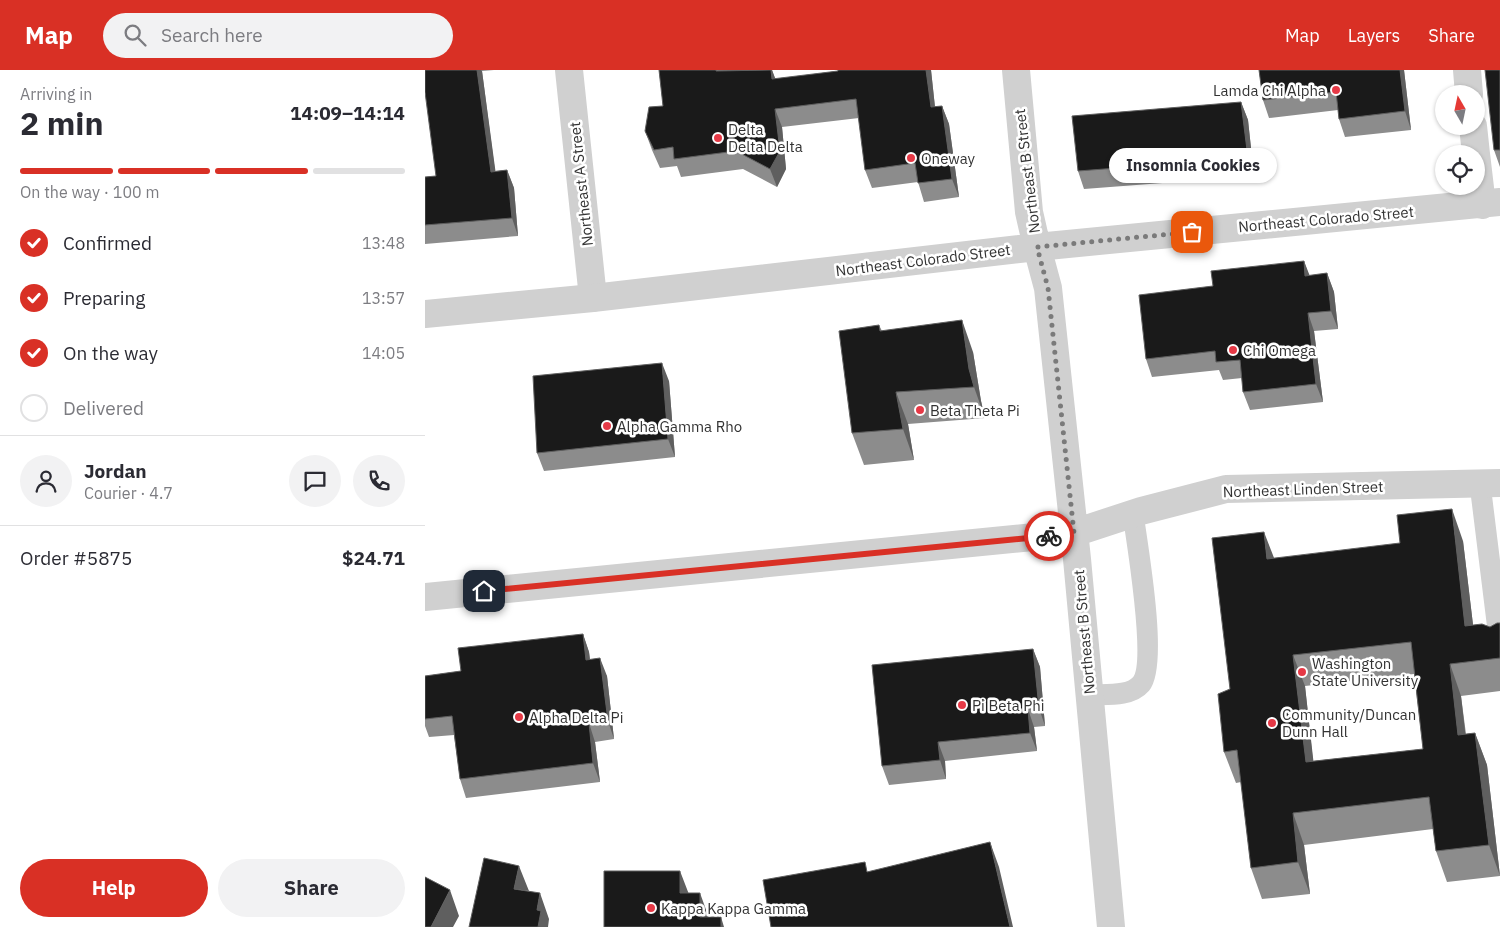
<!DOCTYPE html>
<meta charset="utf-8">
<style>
:root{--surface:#fff;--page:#f2f2f3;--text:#2b2b33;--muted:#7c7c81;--line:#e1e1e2;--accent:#d93025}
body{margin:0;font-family:"IBM Plex Sans",sans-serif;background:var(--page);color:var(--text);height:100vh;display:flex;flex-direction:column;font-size:19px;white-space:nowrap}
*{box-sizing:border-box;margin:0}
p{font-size:16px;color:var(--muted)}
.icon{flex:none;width:28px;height:28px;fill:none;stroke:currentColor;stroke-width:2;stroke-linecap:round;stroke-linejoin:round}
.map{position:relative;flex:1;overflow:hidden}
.panel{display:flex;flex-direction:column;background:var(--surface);width:425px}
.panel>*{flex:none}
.needle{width:32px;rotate:351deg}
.controls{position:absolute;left:1010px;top:15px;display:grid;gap:10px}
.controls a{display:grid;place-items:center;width:50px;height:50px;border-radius:50%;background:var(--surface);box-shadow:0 1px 4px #0004;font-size:25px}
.pin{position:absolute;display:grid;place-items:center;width:42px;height:42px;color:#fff;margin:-21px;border-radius:10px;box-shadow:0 2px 8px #0006}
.courier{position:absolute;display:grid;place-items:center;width:50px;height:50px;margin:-25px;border:4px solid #d93025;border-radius:50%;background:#fff;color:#222;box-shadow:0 1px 6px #0007}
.bubble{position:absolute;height:35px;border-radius:18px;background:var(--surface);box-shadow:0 1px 4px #0004;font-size:16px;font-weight:800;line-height:35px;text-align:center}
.summary em{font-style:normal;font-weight:800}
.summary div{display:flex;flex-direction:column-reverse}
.summary{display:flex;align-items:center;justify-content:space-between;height:85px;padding:0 20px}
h1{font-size:32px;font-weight:800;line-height:38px}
.bar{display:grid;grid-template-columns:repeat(4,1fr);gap:8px 5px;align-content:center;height:60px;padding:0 20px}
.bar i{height:6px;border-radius:4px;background:var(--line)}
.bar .current{background:var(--accent)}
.bar p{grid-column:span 4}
.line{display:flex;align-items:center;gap:12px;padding:0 20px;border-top:1px solid var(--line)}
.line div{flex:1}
.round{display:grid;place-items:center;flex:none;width:52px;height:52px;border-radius:26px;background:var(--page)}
ol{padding:0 20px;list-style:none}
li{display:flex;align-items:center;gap:15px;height:55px}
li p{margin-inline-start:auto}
li .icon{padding:5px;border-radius:50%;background:var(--accent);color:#fff;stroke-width:4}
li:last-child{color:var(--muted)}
li i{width:28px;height:28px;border:2px solid var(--line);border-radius:50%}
.primary-button{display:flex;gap:10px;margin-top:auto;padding:10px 20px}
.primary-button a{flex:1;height:58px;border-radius:30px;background:var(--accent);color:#fff;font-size:20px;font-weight:800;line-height:58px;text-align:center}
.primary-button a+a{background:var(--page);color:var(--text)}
header{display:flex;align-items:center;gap:30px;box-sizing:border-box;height:70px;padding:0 25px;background:var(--accent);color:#fff}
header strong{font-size:24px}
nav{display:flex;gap:28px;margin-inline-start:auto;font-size:18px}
.search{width:350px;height:45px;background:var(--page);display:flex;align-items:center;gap:12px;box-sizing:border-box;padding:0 18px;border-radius:28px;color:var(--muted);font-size:19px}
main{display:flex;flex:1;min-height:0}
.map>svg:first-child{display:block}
</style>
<header>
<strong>Map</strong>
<div class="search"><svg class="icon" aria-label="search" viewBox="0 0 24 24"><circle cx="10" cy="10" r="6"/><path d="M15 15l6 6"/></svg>Search here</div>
<nav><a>Map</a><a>Layers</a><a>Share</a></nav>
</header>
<main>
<section class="panel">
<div class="summary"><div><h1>2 min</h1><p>Arriving in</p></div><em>14:09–14:14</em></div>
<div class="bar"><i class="current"></i><i class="current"></i><i class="current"></i><i></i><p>On the way · 100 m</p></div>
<ol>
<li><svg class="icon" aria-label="check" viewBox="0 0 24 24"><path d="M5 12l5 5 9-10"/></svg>Confirmed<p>13:48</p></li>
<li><svg class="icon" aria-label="check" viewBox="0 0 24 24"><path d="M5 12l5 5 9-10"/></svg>Preparing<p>13:57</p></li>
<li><svg class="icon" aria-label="check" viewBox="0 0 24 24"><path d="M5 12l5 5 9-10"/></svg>On the way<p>14:05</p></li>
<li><i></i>Delivered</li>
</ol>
<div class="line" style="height:90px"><a class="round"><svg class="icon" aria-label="person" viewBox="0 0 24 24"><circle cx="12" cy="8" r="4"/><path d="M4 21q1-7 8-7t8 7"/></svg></a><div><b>Jordan</b><p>Courier · 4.7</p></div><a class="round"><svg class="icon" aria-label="chat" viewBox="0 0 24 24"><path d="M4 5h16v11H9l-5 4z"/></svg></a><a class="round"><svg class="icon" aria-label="phone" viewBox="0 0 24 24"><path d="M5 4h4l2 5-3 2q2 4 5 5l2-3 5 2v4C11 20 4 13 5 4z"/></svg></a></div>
<div class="line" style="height:65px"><div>Order #5875</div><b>$24.71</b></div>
<div class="primary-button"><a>Help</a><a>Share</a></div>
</section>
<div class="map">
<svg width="1075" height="857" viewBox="0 0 1075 857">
<rect width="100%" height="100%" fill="#fff"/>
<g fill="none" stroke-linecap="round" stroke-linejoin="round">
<path stroke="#d0d0d0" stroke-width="21" d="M1055,414L1075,576
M665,625C680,624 705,627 716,614C733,594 712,473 708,444"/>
<path stroke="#d0d0d0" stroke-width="28" d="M144,0L168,228
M1042,0L1044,24
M1048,56L1051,84
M1051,84L1057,135
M612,177L623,218L652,489L686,857
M0,527L649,463L716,441L801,419L1075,413"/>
<path stroke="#d0d0d0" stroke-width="28" d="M591,0L604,142L612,177
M0,244L168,228L612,177L1075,132"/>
</g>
<path fill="#8c8c8c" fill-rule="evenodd" d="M0,0H69L57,1L70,101L82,100L89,118L93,166L0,174V107L11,106Z
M234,0H347L350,9L413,1V0H506L510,37L517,36L524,54L534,127L499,132L493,112L447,118L440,100L434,48L357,57L361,99L352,117L318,99L256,107L252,96L235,98L227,80L220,61L238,36Z
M834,0H979L986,60L920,67L914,49L913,40L844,48L838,30Z
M1075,0V97L1069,80Z
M816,32L823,50L829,106L659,119L653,101Z
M879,191L884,206L902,203L909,222L913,259L889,261L898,332L825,340L818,322L817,308L798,310L794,300L727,307L721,289L788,216Z
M454,255L457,261L548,282L556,331L560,348L483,354L489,390L439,395L427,363Z
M244,311L250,387L119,401L112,383Z
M1038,471L1048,555L1065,557L1075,553V621L1036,626L1041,664L1050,663L1062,695L1075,806L1022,812L1011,781L1008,759L879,775L885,824L837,829L826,798L816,712L811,713L799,682L805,619L849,488ZM989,604L998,679L888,691L880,616Z
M158,564L164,582L165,589L182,606L189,669L170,672L175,712L41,728L35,709L29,665L4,667L0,656V606L36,601Z
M608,579L615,597L620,656L609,657L612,681L520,691L521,709L464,715L457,696Z"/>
<path fill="#5f5f5f" d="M52,0H56L57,1L73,120L66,102Z
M346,0H347L352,13L347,9Z
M501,0H506L512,56L506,37Z
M975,0H979L986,60L980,41Z
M816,32L823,50L829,106L823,88Z
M517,36L524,54L534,127L527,109Z
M350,39L357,57L361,99L352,117L345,99Z
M82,100L89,118L93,166L87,148Z
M879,191L886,209L880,206Z
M902,203L909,222L913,259L906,241Z
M883,243L889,261L898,332L891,314Z
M537,250L548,282L556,331L560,348L549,317L544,299Z
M237,293L244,311L250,387L243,369Z
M471,322L483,354L489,390L478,359Z
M1027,439L1038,471L1052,588L1040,556Z
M839,462L851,493L842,489Z
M158,564L164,582L167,608L161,590Z
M608,579L615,597L620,656L614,638Z
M868,585L880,616L892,723L881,692Z
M175,588L182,606L189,669L183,651Z
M1025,594L1036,626L1044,696L1033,665Z
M603,639L609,657L612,681L605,663Z
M164,653L170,672L175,712L168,693Z
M1050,663L1062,695L1075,806L1064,775Z
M513,672L520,691L521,709L515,690Z
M868,743L879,775L885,824L873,792Z
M565,772L574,797L588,857H585Z
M94,796L104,821L89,819Z
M255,801L265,827L255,823Z
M25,820L34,846L28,857H6Z
M115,823L124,849L123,857H113L112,840Z
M275,823L284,848L275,847Z
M296,847L299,857H296Z"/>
<path fill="#1a1a1a" stroke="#5f5f5f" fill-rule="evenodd" d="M0,0H52L66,102L82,100L87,148L0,155V107L11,106L0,22Z
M234,0H291V1L346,0L347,9L413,1V0H501L506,37L517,36L527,109L493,113L490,93L440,100L431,29L350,39L355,81L345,99L311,81L249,89L248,77L229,80L220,61L224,37L238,36Z
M834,0H975L980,41L914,49L911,22L838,30Z
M1060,0H1075V80H1069Z
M816,32L823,88L653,101L647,46Z
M879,191L880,206L902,203L906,241L883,243L891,314L818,322L815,290L791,292L790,281L721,289L714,225L788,216L786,201Z
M537,250L544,299L549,317L471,322L478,359L427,363L414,261L454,255L455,261Z
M237,293L243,369L112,383L108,306Z
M1027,439L1040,556L1057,554L1065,557L1072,553H1075V588L1025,594L1033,665L1050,663L1064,775L1011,781L1004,727L868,743L873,792L826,798L812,680L799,682L793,624L805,619L787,468L839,462L842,489L975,473L972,445ZM986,572L998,679L881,692L868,585Z
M158,564L161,590L175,588L183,651L164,653L168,693L35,709L27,646L0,649V606L36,601L33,578Z
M608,579L614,638L603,639L605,663L513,672L515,690L457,696L447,595Z
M565,772L585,857H346L338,810L440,792L442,802Z
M59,788L94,796L89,819L115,823L112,840L116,841L113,857H44Z
M179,801H255V823H275V847H296V857H179Z
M0,807L25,820L6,857H0Z"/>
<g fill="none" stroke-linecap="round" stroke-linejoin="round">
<path stroke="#7a7a7a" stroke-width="5" stroke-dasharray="0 9" d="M624,466L649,463L623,218L612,177L767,162"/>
<path stroke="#d93025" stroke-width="6" d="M59,521L624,466"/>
</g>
<g fill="#e63946" stroke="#fff" stroke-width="2">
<circle cx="911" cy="20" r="5"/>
<circle cx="293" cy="68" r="5"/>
<circle cx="486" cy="88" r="5"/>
<circle cx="808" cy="280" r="5"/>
<circle cx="495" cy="340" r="5"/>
<circle cx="182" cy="356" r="5"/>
<circle cx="877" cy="602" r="5"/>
<circle cx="537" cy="635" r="5"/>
<circle cx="94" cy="647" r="5"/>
<circle cx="847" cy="653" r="5"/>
<circle cx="226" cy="838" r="5"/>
</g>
<g text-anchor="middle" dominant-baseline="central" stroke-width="5" stroke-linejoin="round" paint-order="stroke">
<g font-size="15" fill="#333" stroke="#fff" text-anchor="start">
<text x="901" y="20" text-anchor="end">Lamda Chi Alpha</text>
<text x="303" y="59">Delta<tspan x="303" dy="17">Delta Delta</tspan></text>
<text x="496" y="88">Oneway</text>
<text x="818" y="280">Chi Omega</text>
<text x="505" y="340">Beta Theta Pi</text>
<text x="192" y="356">Alpha Gamma Rho</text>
<text x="887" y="593">Washington<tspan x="887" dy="17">State University</tspan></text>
<text x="547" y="635">Pi Beta Phi</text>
<text x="857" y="644">Community/Duncan<tspan x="857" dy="17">Dunn Hall</tspan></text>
<text x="104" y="647">Alpha Delta Pi</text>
<text x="236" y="838">Kappa Kappa Gamma</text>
</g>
<g font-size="15" fill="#333" stroke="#fff">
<text transform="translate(602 101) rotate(-97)">Northeast B Street</text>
<text transform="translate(156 114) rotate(-96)">Northeast A Street</text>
<text transform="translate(901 149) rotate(-5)">Northeast Colorado Street</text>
<text transform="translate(498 190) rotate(-7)">Northeast Colorado Street</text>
<text transform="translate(878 419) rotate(-2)">Northeast Linden Street</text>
<text transform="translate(659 562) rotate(-95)">Northeast B Street</text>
</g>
</g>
</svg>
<div class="controls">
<a><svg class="needle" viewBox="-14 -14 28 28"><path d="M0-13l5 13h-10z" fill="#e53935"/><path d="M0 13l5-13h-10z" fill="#7c7c81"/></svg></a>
<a><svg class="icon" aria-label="locate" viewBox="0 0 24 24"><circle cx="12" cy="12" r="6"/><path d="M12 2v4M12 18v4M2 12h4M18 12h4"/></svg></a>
</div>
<div class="pin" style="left:767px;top:162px;background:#ea580c"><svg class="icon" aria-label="bag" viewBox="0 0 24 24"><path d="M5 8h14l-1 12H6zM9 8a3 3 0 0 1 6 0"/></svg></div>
<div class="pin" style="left:59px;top:521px;background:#1f2937"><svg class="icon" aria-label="home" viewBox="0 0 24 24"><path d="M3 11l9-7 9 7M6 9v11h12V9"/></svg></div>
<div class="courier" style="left:624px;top:466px"><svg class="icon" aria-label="bike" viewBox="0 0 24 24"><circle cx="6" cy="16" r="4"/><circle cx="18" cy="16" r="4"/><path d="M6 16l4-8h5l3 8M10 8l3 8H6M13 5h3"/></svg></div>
<div class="bubble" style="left:684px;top:78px;width:168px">Insomnia Cookies</div>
</div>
</main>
